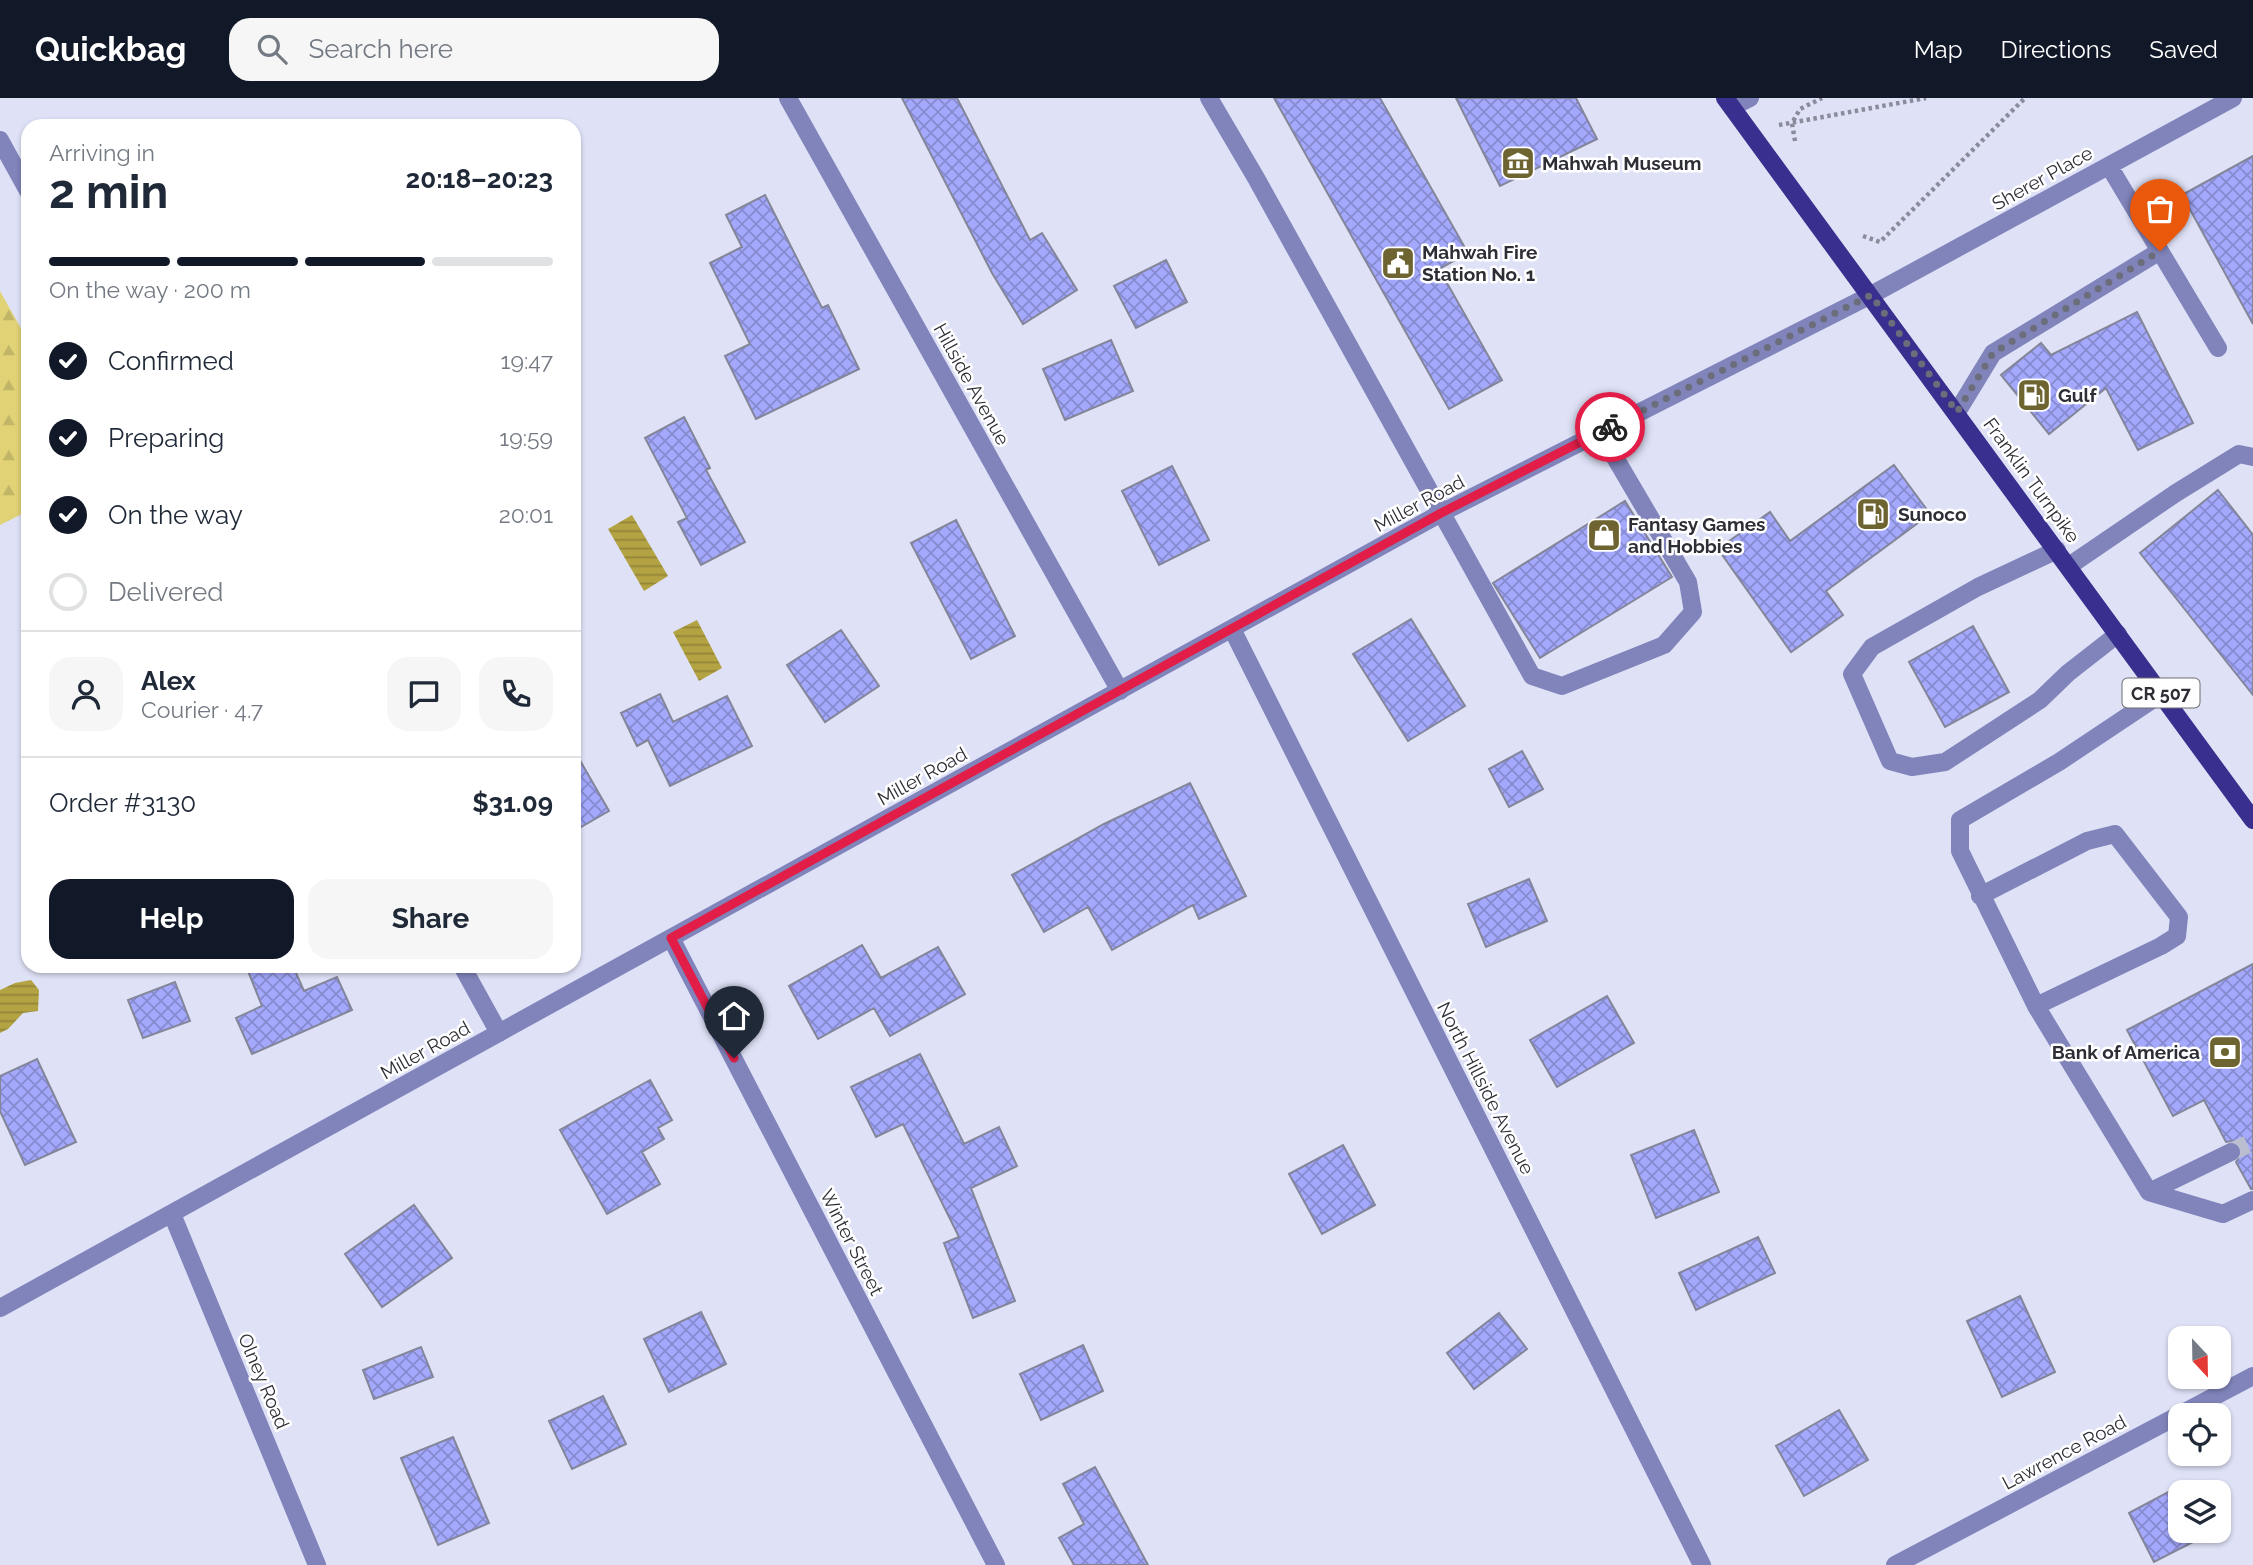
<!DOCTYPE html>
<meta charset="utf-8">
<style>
:root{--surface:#fff;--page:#f6f6f7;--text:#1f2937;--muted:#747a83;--line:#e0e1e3;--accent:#111827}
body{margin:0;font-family:Raleway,sans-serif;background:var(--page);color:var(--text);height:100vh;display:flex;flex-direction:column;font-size:26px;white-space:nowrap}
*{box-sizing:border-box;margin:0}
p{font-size:23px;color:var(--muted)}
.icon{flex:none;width:38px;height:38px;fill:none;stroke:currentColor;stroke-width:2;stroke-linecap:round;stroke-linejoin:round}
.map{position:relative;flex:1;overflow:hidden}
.side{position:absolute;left:21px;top:21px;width:560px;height:854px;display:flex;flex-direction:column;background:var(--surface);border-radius:21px;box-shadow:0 2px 5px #0004}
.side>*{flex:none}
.needle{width:46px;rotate:158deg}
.buttons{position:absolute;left:2168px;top:1228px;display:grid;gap:14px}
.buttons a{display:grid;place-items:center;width:63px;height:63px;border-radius:14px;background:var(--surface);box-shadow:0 2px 5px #0004;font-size:35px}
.pin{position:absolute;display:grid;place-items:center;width:60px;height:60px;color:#fff;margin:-72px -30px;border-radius:50% 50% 50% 0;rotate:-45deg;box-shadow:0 0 7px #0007}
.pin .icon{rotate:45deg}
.courier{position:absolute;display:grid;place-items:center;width:70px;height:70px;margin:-35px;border:5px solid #e11d48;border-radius:50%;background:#fff;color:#222;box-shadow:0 2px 9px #0007}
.headline em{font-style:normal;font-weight:700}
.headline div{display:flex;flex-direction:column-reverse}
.headline{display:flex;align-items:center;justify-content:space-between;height:119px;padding:0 28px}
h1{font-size:46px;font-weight:700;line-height:52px}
.bar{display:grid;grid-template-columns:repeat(4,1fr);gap:10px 7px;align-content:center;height:84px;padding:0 28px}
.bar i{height:9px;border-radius:5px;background:var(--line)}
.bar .on{background:var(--accent)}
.bar p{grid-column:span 4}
.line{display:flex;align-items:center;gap:18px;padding:0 28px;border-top:2px solid var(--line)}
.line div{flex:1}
.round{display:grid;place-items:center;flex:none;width:74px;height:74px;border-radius:21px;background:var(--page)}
ol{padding:0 28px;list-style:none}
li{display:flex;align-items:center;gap:21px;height:77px}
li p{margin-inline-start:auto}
li .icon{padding:7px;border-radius:50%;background:var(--accent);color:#fff;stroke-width:4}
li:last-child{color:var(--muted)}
li i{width:38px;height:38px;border:4px solid var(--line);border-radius:50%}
.action{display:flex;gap:14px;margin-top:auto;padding:14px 28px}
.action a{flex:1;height:80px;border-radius:21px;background:var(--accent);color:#fff;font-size:28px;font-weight:700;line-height:80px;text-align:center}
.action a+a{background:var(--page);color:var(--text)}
header{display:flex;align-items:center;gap:42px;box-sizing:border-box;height:98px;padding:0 35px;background:var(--accent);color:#fff}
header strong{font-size:33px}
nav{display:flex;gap:38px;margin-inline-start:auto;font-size:24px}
.search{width:490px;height:63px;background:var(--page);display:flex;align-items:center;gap:18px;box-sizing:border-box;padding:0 24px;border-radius:21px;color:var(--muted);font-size:26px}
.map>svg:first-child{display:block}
</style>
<header>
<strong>Quickbag</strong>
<div class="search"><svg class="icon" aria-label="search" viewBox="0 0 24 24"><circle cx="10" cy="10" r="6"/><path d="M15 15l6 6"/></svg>Search here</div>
<nav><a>Map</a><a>Directions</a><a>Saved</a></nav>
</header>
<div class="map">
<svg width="2253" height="1467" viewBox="0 0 2253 1467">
<defs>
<pattern id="forest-firs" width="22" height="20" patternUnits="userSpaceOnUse" patternTransform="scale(1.75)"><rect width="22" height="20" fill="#e1d276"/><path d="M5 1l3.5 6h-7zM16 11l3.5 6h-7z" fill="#c1b567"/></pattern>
<pattern id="water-rules" width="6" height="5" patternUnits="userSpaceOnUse" patternTransform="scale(1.75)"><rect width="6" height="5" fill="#b3a342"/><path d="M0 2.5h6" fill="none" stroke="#928538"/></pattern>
<pattern id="building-cross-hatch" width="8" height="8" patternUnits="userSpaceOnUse" patternTransform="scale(1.75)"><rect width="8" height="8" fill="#a4a9fd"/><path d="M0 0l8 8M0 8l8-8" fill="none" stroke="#868ace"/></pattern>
</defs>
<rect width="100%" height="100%" fill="#dfe2f7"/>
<path fill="url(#forest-firs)" d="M0,193L28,243V413L0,427Z"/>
<path fill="url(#water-rules)" d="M632,417L668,478L644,493L608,431Z
M697,522L722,570L699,583L673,534Z
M31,882L39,892L38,913L23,915L8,931L0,935V892L15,885Z"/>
<path fill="url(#building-cross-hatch)" stroke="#838599" stroke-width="2" d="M902,0H957L1030,142L1042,135L1077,192L1023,226L992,175Z
M1274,0H1380L1468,155L1439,171L1502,282L1449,311Z
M1456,0H1576L1597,41L1500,88Z
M2253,58V226L2182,97Z
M765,97L822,210L828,207L859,271L756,321L725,258L750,246L710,165L742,149L726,117Z
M1166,162L1187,204L1136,230L1114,188Z
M2137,214L2193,325L2138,352L2106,290L2049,336L2001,277L2041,245L2051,257Z
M1111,242L1133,293L1065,322L1043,271Z
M684,319L710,370L706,372L745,444L701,467L678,424L687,420L645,340Z
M1894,367L1930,416L1826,493L1843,517L1791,554L1718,451L1770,414L1790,443Z
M1172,368L1209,442L1159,467L1122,393Z
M2218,392L2253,437V597L2140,455Z
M1625,403L1672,479L1540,560L1493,485Z
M956,422L1015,538L971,561L911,445Z
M1411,521L1465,608L1408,643L1353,556Z
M1973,528L2009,594L1945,629L1909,564Z
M841,532L879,588L825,624L787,567Z
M660,596L673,624L727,598L752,648L670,688L648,642L637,648L621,615Z
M574,652L609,713L574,733Z
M1522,653L1543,691L1509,709L1489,671Z
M1190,685L1246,798L1199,821L1193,807L1112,852L1088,809L1044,834L1012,777L1104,726Z
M1529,781L1547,823L1486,849L1468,806Z
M862,847L881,880L938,849L965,896L890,938L874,910L818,941L789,888Z
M2253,866V1091H2251L2236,1064L2242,1055L2241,1048L2232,1043L2226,1044L2204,1002L2173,1018L2127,932Z
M246,868H293L304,893L337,879L352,912L252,956L236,920L262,908Z
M175,884L190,923L143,940L128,902Z
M1607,898L1634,945L1557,989L1530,942Z
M920,956L964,1046L999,1029L1017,1068L971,1090L1015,1203L973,1220L944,1145L959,1139L903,1026L876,1039L851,989Z
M37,961L76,1044L25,1067L0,1013V978Z
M650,982L672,1022L658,1030L664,1041L642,1054L660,1086L607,1116L560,1032Z
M1694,1032L1719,1094L1656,1120L1631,1057Z
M1343,1047L1375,1107L1322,1136L1289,1076Z
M414,1107L452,1160L382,1209L345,1156Z
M1758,1139L1775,1175L1696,1212L1679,1175Z
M2020,1198L2055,1274L2002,1299L1967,1223Z
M701,1214L726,1266L669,1294L644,1241Z
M1499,1215L1527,1251L1474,1291L1447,1255Z
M1083,1247L1103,1293L1041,1322L1020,1276Z
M421,1249L433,1279L374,1301L363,1272Z
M603,1298L626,1346L572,1371L549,1323Z
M1839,1312L1868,1362L1804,1398L1776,1348Z
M453,1339L489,1425L438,1447L401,1360Z
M1095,1369L1148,1467H1074L1059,1440L1084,1426L1063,1386Z
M2170,1393L2180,1413V1433H2191L2195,1443L2154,1464L2129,1415Z"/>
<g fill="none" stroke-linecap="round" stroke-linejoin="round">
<path stroke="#bbbed0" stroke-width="18" stroke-dasharray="18 9" stroke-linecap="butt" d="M2231,1054L2253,1044"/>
<path stroke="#8a8c9b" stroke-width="4.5" stroke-dasharray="3.5 3.5" stroke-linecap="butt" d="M1779,27L1926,0
M1795,43L1792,25L1800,11L1822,0
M1863,138L1880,144L2025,0"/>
<path stroke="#8084ba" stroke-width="18" d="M788,0L1120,593
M1209,0L1256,80L1532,578L1562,588L1664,547L1693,514L1688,484L1600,334
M1732,9L1750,0
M0,42L28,93
M2109,68L2218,250
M1957,314L1993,255L2160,153
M2057,452L1978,489L1872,549L1852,576L1890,663L1912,669L1945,664L2040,602L2068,575L2118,536
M2069,468L2176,395L2239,356L2253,359
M1232,531L1702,1467
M2161,596L2059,664L1960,722V753L2036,908L2149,1094L2231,1054
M1980,798L2087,743L2115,736L2179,819L2177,838L2161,848L2036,908
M671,840L996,1467
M462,868L499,935
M2149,1094L2223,1116L2253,1102
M172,1116L317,1467
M0,1210L1443,414L1871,197L2233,0
M1895,1467L2253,1278"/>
<path stroke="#382f8f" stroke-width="18" d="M1725,0L2253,722"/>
</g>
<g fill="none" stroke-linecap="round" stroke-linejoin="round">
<path stroke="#6b6d7a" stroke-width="7" stroke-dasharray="0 12.6" d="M1610,329L1871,197L1957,314L1993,255L2160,153"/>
<path stroke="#e11d48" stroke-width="9" d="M734,960L671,840L1443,414L1610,329"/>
</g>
<defs>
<g id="museum-square" transform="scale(1.75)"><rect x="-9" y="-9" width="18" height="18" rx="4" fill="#6d6431" stroke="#fff"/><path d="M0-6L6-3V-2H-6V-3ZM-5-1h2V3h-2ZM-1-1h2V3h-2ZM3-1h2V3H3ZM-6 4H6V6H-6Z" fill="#fff"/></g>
<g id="civic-square" transform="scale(1.75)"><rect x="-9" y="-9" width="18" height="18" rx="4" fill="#6d6431" stroke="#fff"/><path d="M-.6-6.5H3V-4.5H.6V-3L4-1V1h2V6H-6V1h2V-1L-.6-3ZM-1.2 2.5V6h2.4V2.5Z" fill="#fff"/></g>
<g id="fuel-square" transform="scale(1.75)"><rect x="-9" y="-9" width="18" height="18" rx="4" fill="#6d6431" stroke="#fff"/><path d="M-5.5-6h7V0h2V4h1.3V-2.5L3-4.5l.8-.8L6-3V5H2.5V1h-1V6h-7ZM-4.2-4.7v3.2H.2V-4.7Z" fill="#fff"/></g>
<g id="shop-square" transform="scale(1.75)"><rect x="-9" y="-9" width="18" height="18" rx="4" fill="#6d6431" stroke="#fff"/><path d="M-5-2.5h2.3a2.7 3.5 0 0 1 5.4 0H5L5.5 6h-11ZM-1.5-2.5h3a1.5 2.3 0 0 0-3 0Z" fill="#fff"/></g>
<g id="bank-square" transform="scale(1.75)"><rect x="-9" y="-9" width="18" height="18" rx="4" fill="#6d6431" stroke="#fff"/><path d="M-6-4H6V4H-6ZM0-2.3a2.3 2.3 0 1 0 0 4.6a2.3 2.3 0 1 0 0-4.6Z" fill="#fff"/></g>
</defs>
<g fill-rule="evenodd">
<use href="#museum-square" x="1518" y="65"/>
<use href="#civic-square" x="1398" y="165"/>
<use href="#fuel-square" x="2034" y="297"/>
<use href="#fuel-square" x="1873" y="416"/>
<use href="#shop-square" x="1604" y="437"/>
<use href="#bank-square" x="2225" y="954"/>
</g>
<g text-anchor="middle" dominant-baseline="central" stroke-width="5" stroke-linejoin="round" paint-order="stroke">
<rect fill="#fff" stroke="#6c6d72" stroke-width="2" x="2122.5" y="580.5" width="77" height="29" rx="5"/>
<g font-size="18" font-weight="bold" fill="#2d2e36">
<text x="2161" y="595">CR 507</text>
</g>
<g font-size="19" font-weight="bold" fill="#2d2e36" stroke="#fff" text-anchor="start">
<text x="1542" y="65">Mahwah Museum</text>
<text x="1422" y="154">Mahwah Fire<tspan x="1422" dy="22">Station No. 1</tspan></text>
<text x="2058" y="297">Gulf</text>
<text x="1898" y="416">Sunoco</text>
<text x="1628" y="426">Fantasy Games<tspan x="1628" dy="22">and Hobbies</tspan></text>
<text x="2200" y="954" text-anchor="end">Bank of America</text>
</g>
<g font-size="19" fill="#2d2e36" stroke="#fff">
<text transform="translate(2042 80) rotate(-29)">Sherer Place</text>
<text transform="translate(972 286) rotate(61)">Hillside Avenue</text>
<text transform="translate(2032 382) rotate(54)">Franklin Turnpike</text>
<text transform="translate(1419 405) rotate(-28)">Miller Road</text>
<text transform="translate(922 678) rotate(-29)">Miller Road</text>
<text transform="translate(425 952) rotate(-29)">Miller Road</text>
<text transform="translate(1486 990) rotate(63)">North Hillside Avenue</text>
<text transform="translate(852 1144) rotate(63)">Winter Street</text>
<text transform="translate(264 1283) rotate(67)">Olney Road</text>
<text transform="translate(2064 1354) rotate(-28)">Lawrence Road</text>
</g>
</g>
</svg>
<div class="buttons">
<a><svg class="needle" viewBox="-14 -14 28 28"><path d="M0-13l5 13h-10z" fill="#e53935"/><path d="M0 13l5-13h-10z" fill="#747a83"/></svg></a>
<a><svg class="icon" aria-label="locate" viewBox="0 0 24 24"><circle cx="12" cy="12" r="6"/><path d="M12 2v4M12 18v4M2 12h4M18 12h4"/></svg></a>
<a><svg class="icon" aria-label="layers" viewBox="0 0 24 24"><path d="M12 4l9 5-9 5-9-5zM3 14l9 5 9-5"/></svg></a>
</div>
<div class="pin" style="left:2160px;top:153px;background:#ea580c"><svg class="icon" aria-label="bag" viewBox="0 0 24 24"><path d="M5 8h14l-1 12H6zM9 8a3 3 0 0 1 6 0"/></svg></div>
<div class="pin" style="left:734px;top:960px;background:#1f2937"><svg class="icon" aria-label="home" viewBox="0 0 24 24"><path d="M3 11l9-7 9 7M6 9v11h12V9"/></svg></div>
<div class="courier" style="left:1610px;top:329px"><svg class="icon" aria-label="bike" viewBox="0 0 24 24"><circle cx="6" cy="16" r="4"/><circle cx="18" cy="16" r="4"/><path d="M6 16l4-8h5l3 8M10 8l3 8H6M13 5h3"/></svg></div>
<section class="side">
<div class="headline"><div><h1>2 min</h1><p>Arriving in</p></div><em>20:18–20:23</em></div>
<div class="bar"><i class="on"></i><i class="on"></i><i class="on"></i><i></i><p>On the way · 200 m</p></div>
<ol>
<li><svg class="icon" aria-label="check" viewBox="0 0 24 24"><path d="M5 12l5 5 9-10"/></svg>Confirmed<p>19:47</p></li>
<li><svg class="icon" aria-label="check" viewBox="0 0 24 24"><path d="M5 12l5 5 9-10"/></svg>Preparing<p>19:59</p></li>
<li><svg class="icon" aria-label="check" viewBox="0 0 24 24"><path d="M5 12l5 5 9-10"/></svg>On the way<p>20:01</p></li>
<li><i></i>Delivered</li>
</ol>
<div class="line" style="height:126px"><a class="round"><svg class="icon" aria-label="person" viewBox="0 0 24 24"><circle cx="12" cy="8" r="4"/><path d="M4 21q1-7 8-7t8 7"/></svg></a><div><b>Alex</b><p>Courier · 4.7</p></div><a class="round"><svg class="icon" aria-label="chat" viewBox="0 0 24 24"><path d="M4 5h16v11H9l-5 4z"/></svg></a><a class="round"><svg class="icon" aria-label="phone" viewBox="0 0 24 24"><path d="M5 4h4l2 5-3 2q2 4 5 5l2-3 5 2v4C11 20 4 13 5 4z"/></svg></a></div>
<div class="line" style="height:91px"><div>Order #3130</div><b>$31.09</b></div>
<div class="action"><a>Help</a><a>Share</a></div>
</section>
</div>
